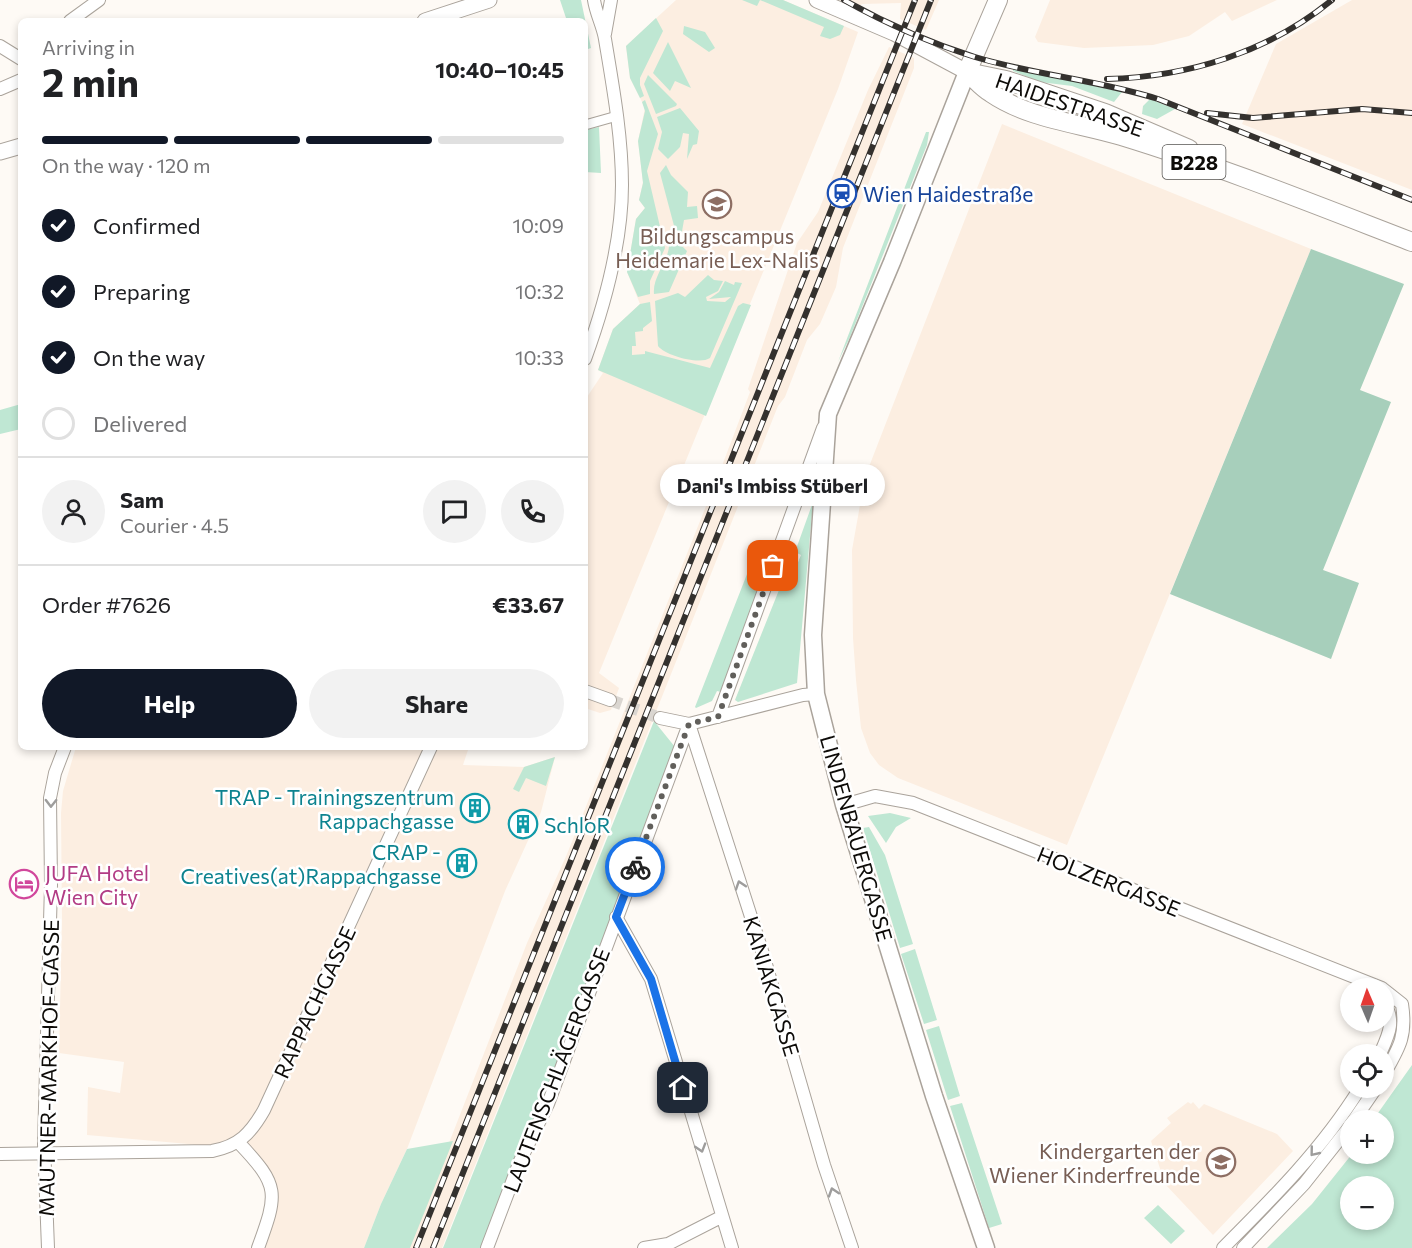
<!DOCTYPE html>
<meta charset="utf-8">
<style>
:root{--surface:#fff;--page:#f2f2f2;--text:#202124;--muted:#757577;--line:#e0e0e0;--accent:#111827}
body{margin:0;font-family:Commissioner,sans-serif;background:var(--page);color:var(--text);height:100vh;display:flex;flex-direction:column;font-size:22px;white-space:nowrap}
*{box-sizing:border-box;margin:0}
p{font-size:20px;color:var(--muted)}
.icon{flex:none;width:33px;height:33px;fill:none;stroke:currentColor;stroke-width:2;stroke-linecap:round;stroke-linejoin:round}
.map{position:relative;flex:1;overflow:hidden}
.panel{position:absolute;left:18px;top:18px;width:570px;height:732px;display:flex;flex-direction:column;background:var(--surface);border-radius:9px;box-shadow:0 3px 9px #0003}
.panel>*{flex:none}
.needle{width:39px;rotate:358deg}
.tools{position:absolute;left:1340px;top:978px;display:grid;gap:12px}
.tools a{display:grid;place-items:center;width:54px;height:54px;border-radius:50%;background:var(--surface);box-shadow:0 3px 9px #0003;font-size:30px}
.pin{position:absolute;display:grid;place-items:center;width:51px;height:51px;color:#fff;margin:-26px;border-radius:12px;box-shadow:0 3px 9px #0006}
.courier{position:absolute;display:grid;place-items:center;width:60px;height:60px;margin:-30px;border:4px solid #1a73e8;border-radius:50%;background:#fff;color:#222;box-shadow:0 2px 8px #0007}
.bubble{position:absolute;height:42px;border-radius:21px;background:var(--surface);box-shadow:0 3px 9px #0003;font-size:20px;font-weight:700;line-height:42px;text-align:center}
.summary em{font-style:normal;font-weight:700}
.summary div{display:flex;flex-direction:column-reverse}
.summary{display:flex;align-items:center;justify-content:space-between;height:102px;padding:0 24px}
h1{font-size:39px;font-weight:700;line-height:45px}
.bar{display:grid;grid-template-columns:repeat(4,1fr);gap:9px 6px;align-content:center;height:72px;padding:0 24px}
.bar i{height:8px;border-radius:4px;background:var(--line)}
.bar .current{background:var(--accent)}
.bar p{grid-column:span 4}
.line{display:flex;align-items:center;gap:15px;padding:0 24px;border-top:2px solid var(--line)}
.line div{flex:1}
.round{display:grid;place-items:center;flex:none;width:63px;height:63px;border-radius:32px;background:var(--page)}
ol{padding:0 24px;list-style:none}
li{display:flex;align-items:center;gap:18px;height:66px}
li p{margin-inline-start:auto}
li .icon{padding:6px;border-radius:50%;background:var(--accent);color:#fff;stroke-width:4}
li:last-child{color:var(--muted)}
li i{width:33px;height:33px;border:3px solid var(--line);border-radius:50%}
.button{display:flex;gap:12px;margin-top:auto;padding:12px 24px}
.button a{flex:1;height:69px;border-radius:36px;background:var(--accent);color:#fff;font-size:24px;font-weight:700;line-height:69px;text-align:center}
.button a+a{background:var(--page);color:var(--text)}
.map>svg:first-child{display:block}
</style>
<div class="map">
<svg width="1412" height="1248" viewBox="0 0 1412 1248">
<rect width="100%" height="100%" fill="#fefaf5"/>
<path fill="#fceee1" d="M676,0H783L858,32L838,89L599,673L619,688L611,710L600,713L585,708V400L603,373L598,370L613,329L640,304L627,272L636,219L645,208L639,200L643,182L638,141L645,108L630,78L626,46Z
M839,0H939L926,30L900,19L901,3L862,4L857,9Z
M1050,0H1277L1232,21L1225,12L1189,36L1153,45L1084,48L1038,42L1035,37Z
M1352,0H1412V190L1242,124L1276,44Z
M889,47L914,58V68L843,248L836,287L820,324L807,340L785,397L778,406L442,1248H408L527,943L567,854L720,471L750,392L748,389L797,243L818,212L868,90Z
M1002,124L1311,249L1067,845L898,778L879,765L870,753L861,728L856,680L853,638L852,550L865,477Z
M76,747H469L463,765L524,767L555,757L541,812L505,891L407,1149L381,1204L364,1248H258L273,1196L245,1149L87,1135L88,1087L120,1093L124,1062L59,1053L62,920L61,813L63,791Z
M1188,1102L1191,1104L1193,1102L1199,1109L1204,1104L1277,1134L1293,1151L1213,1235L1165,1184L1151,1141L1171,1123L1167,1118Z"/>
<path fill="#bfe7d3" fill-rule="evenodd" d="M560,0H581L591,48L585,50V21H567Z
M742,0H783L844,26L840,35L830,39L820,36L824,27L760,0L757,6Z
M656,18L663,31L640,78V85L644,96L640,98L630,78L626,46Z
M684,26L705,32L715,48L709,52L683,34Z
M668,42L691,88L675,81L670,91L653,73Z
M1013,68L1122,92L1114,102L1072,86L1040,82L1013,71Z
M648,75L677,104L676,106L656,114L644,84Z
M1150,99L1175,109L1157,119L1142,114L1143,106Z
M645,100L658,134L647,171L665,248L650,281V294L638,297L627,272L636,219L645,208L639,200L643,183L638,141L645,111L642,102Z
M680,108L699,131L697,144L693,145L687,159L689,134L683,133L680,147L668,159L658,149L662,132L657,117Z
M599,127L601,173L585,172V130Z
M926,132H929L927,145L850,337L838,362Z
M666,165L671,175L688,192L687,207L697,206L698,218L684,220L681,237H677L660,173Z
M681,240L680,244L687,251L669,292L654,294C652,275 671,260 669,241Z
M708,275L714,280L723,281L718,291L706,297L707,301L725,302L731,297L709,299L719,292L725,281L734,285L735,282L742,283L710,358C700,365 666,356 658,346L655,301L678,293L685,297Z
M650,302L652,321L643,328V331L635,332L636,346H632V355L645,354V351L710,368L738,306L743,303L751,305L706,416L598,370L613,329L640,304Z
M21,404V429L0,434V410Z
M813,502L797,683L738,702L735,700L787,570L794,572L801,555L795,552Z
M761,545L756,596L721,692L717,691L712,701L696,708L695,707L758,546Z
M654,721L675,747L543,1101L520,1146L482,1248H443Z
M555,757L546,786L526,778L519,792L513,789L524,767Z
M890,813L911,818L896,827L886,843L868,816Z
M869,827L885,855L913,944L900,948L863,828Z
M915,949L937,1020L924,1024L901,954Z
M939,1026L960,1096L948,1100L926,1030Z
M1412,1065V1248H1267L1312,1204L1352,1154H1383V1120H1373ZM1350,1186H1383V1220H1350Z
M962,1103L1002,1224L989,1228L950,1106Z
M453,1141L410,1248H364L381,1204L407,1149Z
M1158,1205L1185,1231L1171,1244L1144,1218Z"/>
<path fill="#a7cfbb" d="M1311,249L1404,284L1360,390L1391,402L1323,570L1359,583L1331,659L1170,594Z"/>
<g fill="none" stroke-linecap="round" stroke-linejoin="round">
<path stroke="#dad6d1" stroke-width="12" stroke-dasharray="12 6" stroke-linecap="butt" d="M610,700L660,718"/>
<g stroke="#aaa39b" stroke-width="11">
<path id="pedestrian" d="M585,125L617,116"/>
</g>
<g stroke="#aaa39b" stroke-width="14">
<path id="minor" d="M70,21L99,0
M605,34L611,0
M0,46L21,59
M0,89L21,80
M585,359C605,304 622,243 622,185C622,136 613,87 605,39C603,26 596,14 594,0
M585,691L610,700
M718,717L823,428
M660,718L689,724L803,695L816,694
M689,724L763,954L824,1165L852,1248
M844,805L875,796L913,803L1382,988
M616,917L651,979L732,1248
M1383,989L1402,1004C1407,1037 1399,1048 1383,1076
M1380,1054C1389,1034 1396,1021 1383,1000
M1354,1120L1376,1088
M239,1143C280,1186 278,1193 258,1248
M0,1154L212,1151C239,1146 251,1133 264,1110L431,747
M48,1248L44,1144L51,885L50,798L55,773L65,747
M487,1248L520,1161L548,1104L689,724
M644,1248L668,1244L721,1217
M1223,1248C1273,1198 1323,1148 1360,1088
M1243,1248L1304,1184L1350,1126"/>
</g>
<g stroke="#aaa39b" stroke-width="17">
<path id="tertiary" d="M817,0L894,33L967,72
M425,21L489,0
M0,152L21,146"/>
</g>
<g stroke="#aaa39b" stroke-width="19">
<path id="secondary" d="M967,72L892,262L828,414L813,635L816,694L844,805L934,1096L986,1248"/>
</g>
<g stroke="#aaa39b" stroke-width="20">
<path id="primary" d="M967,72C975,79 982,88 991,93C1029,119 1078,123 1121,136C1219,166 1316,205 1412,242
M967,72L1006,80L1105,113L1189,149
M967,72L998,0"/>
</g>
<use href="#pedestrian" stroke="#fff" stroke-width="9"/>
<use href="#minor" stroke="#fff" stroke-width="12"/>
<use href="#tertiary" stroke="#fff" stroke-width="15"/>
<use href="#secondary" stroke="#fff" stroke-width="16"/>
<use href="#primary" stroke="#fff" stroke-width="18"/>
<g stroke="#34312e" stroke-width="6">
<path id="rail" d="M844,0C885,23 930,43 975,57C1035,75 1098,80 1158,99L1412,200
M1107,79C1188,77 1269,52 1332,0
M1207,113L1253,118L1362,109L1412,113
M416,1248L915,0
M433,1248L931,0"/>
</g>
<use href="#rail" stroke="#fff" stroke-width="4" stroke-dasharray="11" stroke-linecap="butt"/>
</g>
<defs><path id="oneway-chevron" d="M-2-3.5L2.5 0L-2 3.5" fill="none" stroke-width="1.6" stroke-linecap="round" stroke-linejoin="round" transform="scale(1.5)"/></defs>
<g stroke="#9e9d9c">
<use href="#oneway-chevron" transform="translate(51 803) rotate(91)"/>
<use href="#oneway-chevron" transform="translate(740 885) rotate(-108)"/>
<use href="#oneway-chevron" transform="translate(701 1148) rotate(73)"/>
<use href="#oneway-chevron" transform="translate(1314 1152) rotate(129)"/>
<use href="#oneway-chevron" transform="translate(833 1192) rotate(-108)"/>
</g>
<g fill="none" stroke-linecap="round" stroke-linejoin="round">
<path stroke="#615f5b" stroke-width="6" stroke-dasharray="0 10.8" d="M635,867L689,724L718,717L773,566"/>
<path stroke="#1a73e8" stroke-width="8" d="M635,867L616,917L651,979L683,1088"/>
</g>
<defs>
<g id="station-ring" transform="scale(1.5)"><circle r="9.5" fill="#fff" stroke="#1a4fb4" stroke-width="1.5"/><path d="M-3-6H3Q5-6 5-4V2Q5 4 3 4L4.5 6H3L1.5 4h-3L-3 6H-4.5L-3 4Q-5 4-5 2V-4Q-5-6-3-6ZM-3.5-4v3h7v-3ZM-3.5 1v1.5H-2V1ZM2 1v1.5H3.5V1Z" fill="#1a4fb4"/></g>
<g id="school-ring" transform="scale(1.5)"><circle r="9.5" fill="#fff" stroke="#8d6e63" stroke-width="1.5"/><path d="M0-5L7-2L0 1L-7-2ZM-4 1L0 2.5L4 1V4Q0 6-4 4Z" fill="#8d6e63"/></g>
<g id="building-ring" transform="scale(1.5)"><circle r="9.5" fill="#fff" stroke="#0f9aa8" stroke-width="1.5"/><path d="M-4-6H4V6H1V3H-1V6H-4ZM-2.5-4.3h1.7v1.8h-1.7ZM.8-4.3h1.7v1.8H.8ZM-2.5-1h1.7V.8h-1.7ZM.8-1h1.7V.8H.8Z" fill="#0f9aa8"/></g>
<g id="hotel-ring" transform="scale(1.5)"><circle r="9.5" fill="#fff" stroke="#d1479c" stroke-width="1.5"/><path d="M-6-4.5h1.5V1H6V5H4.5V3h-9V5H-6ZM-4 0a1.8 1.8 0 1 1 3.6 0ZM.5 0V-2.5h3Q6-2.5 6 0Z" fill="#d1479c"/></g>
</defs>
<g fill-rule="evenodd">
<use href="#station-ring" x="842" y="193"/>
<use href="#school-ring" x="717" y="204"/>
<use href="#building-ring" x="475" y="808"/>
<use href="#building-ring" x="523" y="824"/>
<use href="#building-ring" x="462" y="863"/>
<use href="#hotel-ring" x="24" y="884"/>
<use href="#school-ring" x="1221" y="1162"/>
</g>
<g text-anchor="middle" dominant-baseline="central" stroke-width="5" stroke-linejoin="round" paint-order="stroke">
<rect fill="#fff" stroke="#565452" stroke-width="1.5" x="1162.5" y="145" width="63" height="34" rx="4.5"/>
<g font-size="20" font-weight="bold" fill="#0d0b08">
<text x="1194" y="162">B228</text>
</g>
<g font-size="21" fill="#0d0b08" stroke="#fff">
<text transform="translate(1070 104) rotate(19)">HAIDESTRASSE</text>
<text transform="translate(857 838) rotate(74)">LINDENBAUERGASSE</text>
<text transform="translate(1109 881) rotate(22)">HOLZERGASSE</text>
<text transform="translate(772 986) rotate(73)">KANIAKGASSE</text>
<text transform="translate(314 1002) rotate(-65)">RAPPACHGASSE</text>
<text transform="translate(48 1068) rotate(-89)">MAUTNER-MARKHOF-GASSE</text>
<text transform="translate(556 1070) rotate(-69)">LAUTENSCHLÄGERGASSE</text>
</g>
<g font-size="21" fill="#164399" stroke="#fff" text-anchor="start">
<text x="863" y="193">Wien Haidestraße</text>
</g>
<g font-size="21" fill="#785e54" stroke="#fff">
<text x="717" y="235">Bildungscampus<tspan x="717" dy="24">Heidemarie Lex-Nalis</tspan></text>
<text x="1200" y="1150" text-anchor="end">Kindergarten der<tspan x="1200" dy="24">Wiener Kinderfreunde</tspan></text>
</g>
<g font-size="21" fill="#0d838f" stroke="#fff" text-anchor="end">
<text x="454" y="796">TRAP - Trainingszentrum<tspan x="454" dy="24">Rappachgasse</tspan></text>
<text x="544" y="824" text-anchor="start">SchloR</text>
<text x="441" y="851">CRAP -<tspan x="441" dy="24">Creatives(at)Rappachgasse</tspan></text>
</g>
<g font-size="21" fill="#b23c85" stroke="#fff" text-anchor="start">
<text x="45" y="872">JUFA Hotel<tspan x="45" dy="24">Wien City</tspan></text>
</g>
</g>
</svg>
<div class="tools">
<a><svg class="needle" viewBox="-14 -14 28 28"><path d="M0-13l5 13h-10z" fill="#e53935"/><path d="M0 13l5-13h-10z" fill="#757577"/></svg></a>
<a><svg class="icon" aria-label="locate" viewBox="0 0 24 24"><circle cx="12" cy="12" r="6"/><path d="M12 2v4M12 18v4M2 12h4M18 12h4"/></svg></a>
<a>+</a>
<a>−</a>
</div>
<div class="pin" style="left:773px;top:566px;background:#ea580c"><svg class="icon" aria-label="bag" viewBox="0 0 24 24"><path d="M5 8h14l-1 12H6zM9 8a3 3 0 0 1 6 0"/></svg></div>
<div class="pin" style="left:683px;top:1088px;background:#1f2937"><svg class="icon" aria-label="home" viewBox="0 0 24 24"><path d="M3 11l9-7 9 7M6 9v11h12V9"/></svg></div>
<div class="courier" style="left:635px;top:867px"><svg class="icon" aria-label="bike" viewBox="0 0 24 24"><circle cx="6" cy="16" r="4"/><circle cx="18" cy="16" r="4"/><path d="M6 16l4-8h5l3 8M10 8l3 8H6M13 5h3"/></svg></div>
<div class="bubble" style="left:660px;top:464px;width:225px">Dani's Imbiss Stüberl</div>
<section class="panel">
<div class="summary"><div><h1>2 min</h1><p>Arriving in</p></div><em>10:40–10:45</em></div>
<div class="bar"><i class="current"></i><i class="current"></i><i class="current"></i><i></i><p>On the way · 120 m</p></div>
<ol>
<li><svg class="icon" aria-label="check" viewBox="0 0 24 24"><path d="M5 12l5 5 9-10"/></svg>Confirmed<p>10:09</p></li>
<li><svg class="icon" aria-label="check" viewBox="0 0 24 24"><path d="M5 12l5 5 9-10"/></svg>Preparing<p>10:32</p></li>
<li><svg class="icon" aria-label="check" viewBox="0 0 24 24"><path d="M5 12l5 5 9-10"/></svg>On the way<p>10:33</p></li>
<li><i></i>Delivered</li>
</ol>
<div class="line" style="height:108px"><a class="round"><svg class="icon" aria-label="person" viewBox="0 0 24 24"><circle cx="12" cy="8" r="4"/><path d="M4 21q1-7 8-7t8 7"/></svg></a><div><b>Sam</b><p>Courier · 4.5</p></div><a class="round"><svg class="icon" aria-label="chat" viewBox="0 0 24 24"><path d="M4 5h16v11H9l-5 4z"/></svg></a><a class="round"><svg class="icon" aria-label="phone" viewBox="0 0 24 24"><path d="M5 4h4l2 5-3 2q2 4 5 5l2-3 5 2v4C11 20 4 13 5 4z"/></svg></a></div>
<div class="line" style="height:78px"><div>Order #7626</div><b>€33.67</b></div>
<div class="button"><a>Help</a><a>Share</a></div>
</section>
</div>
